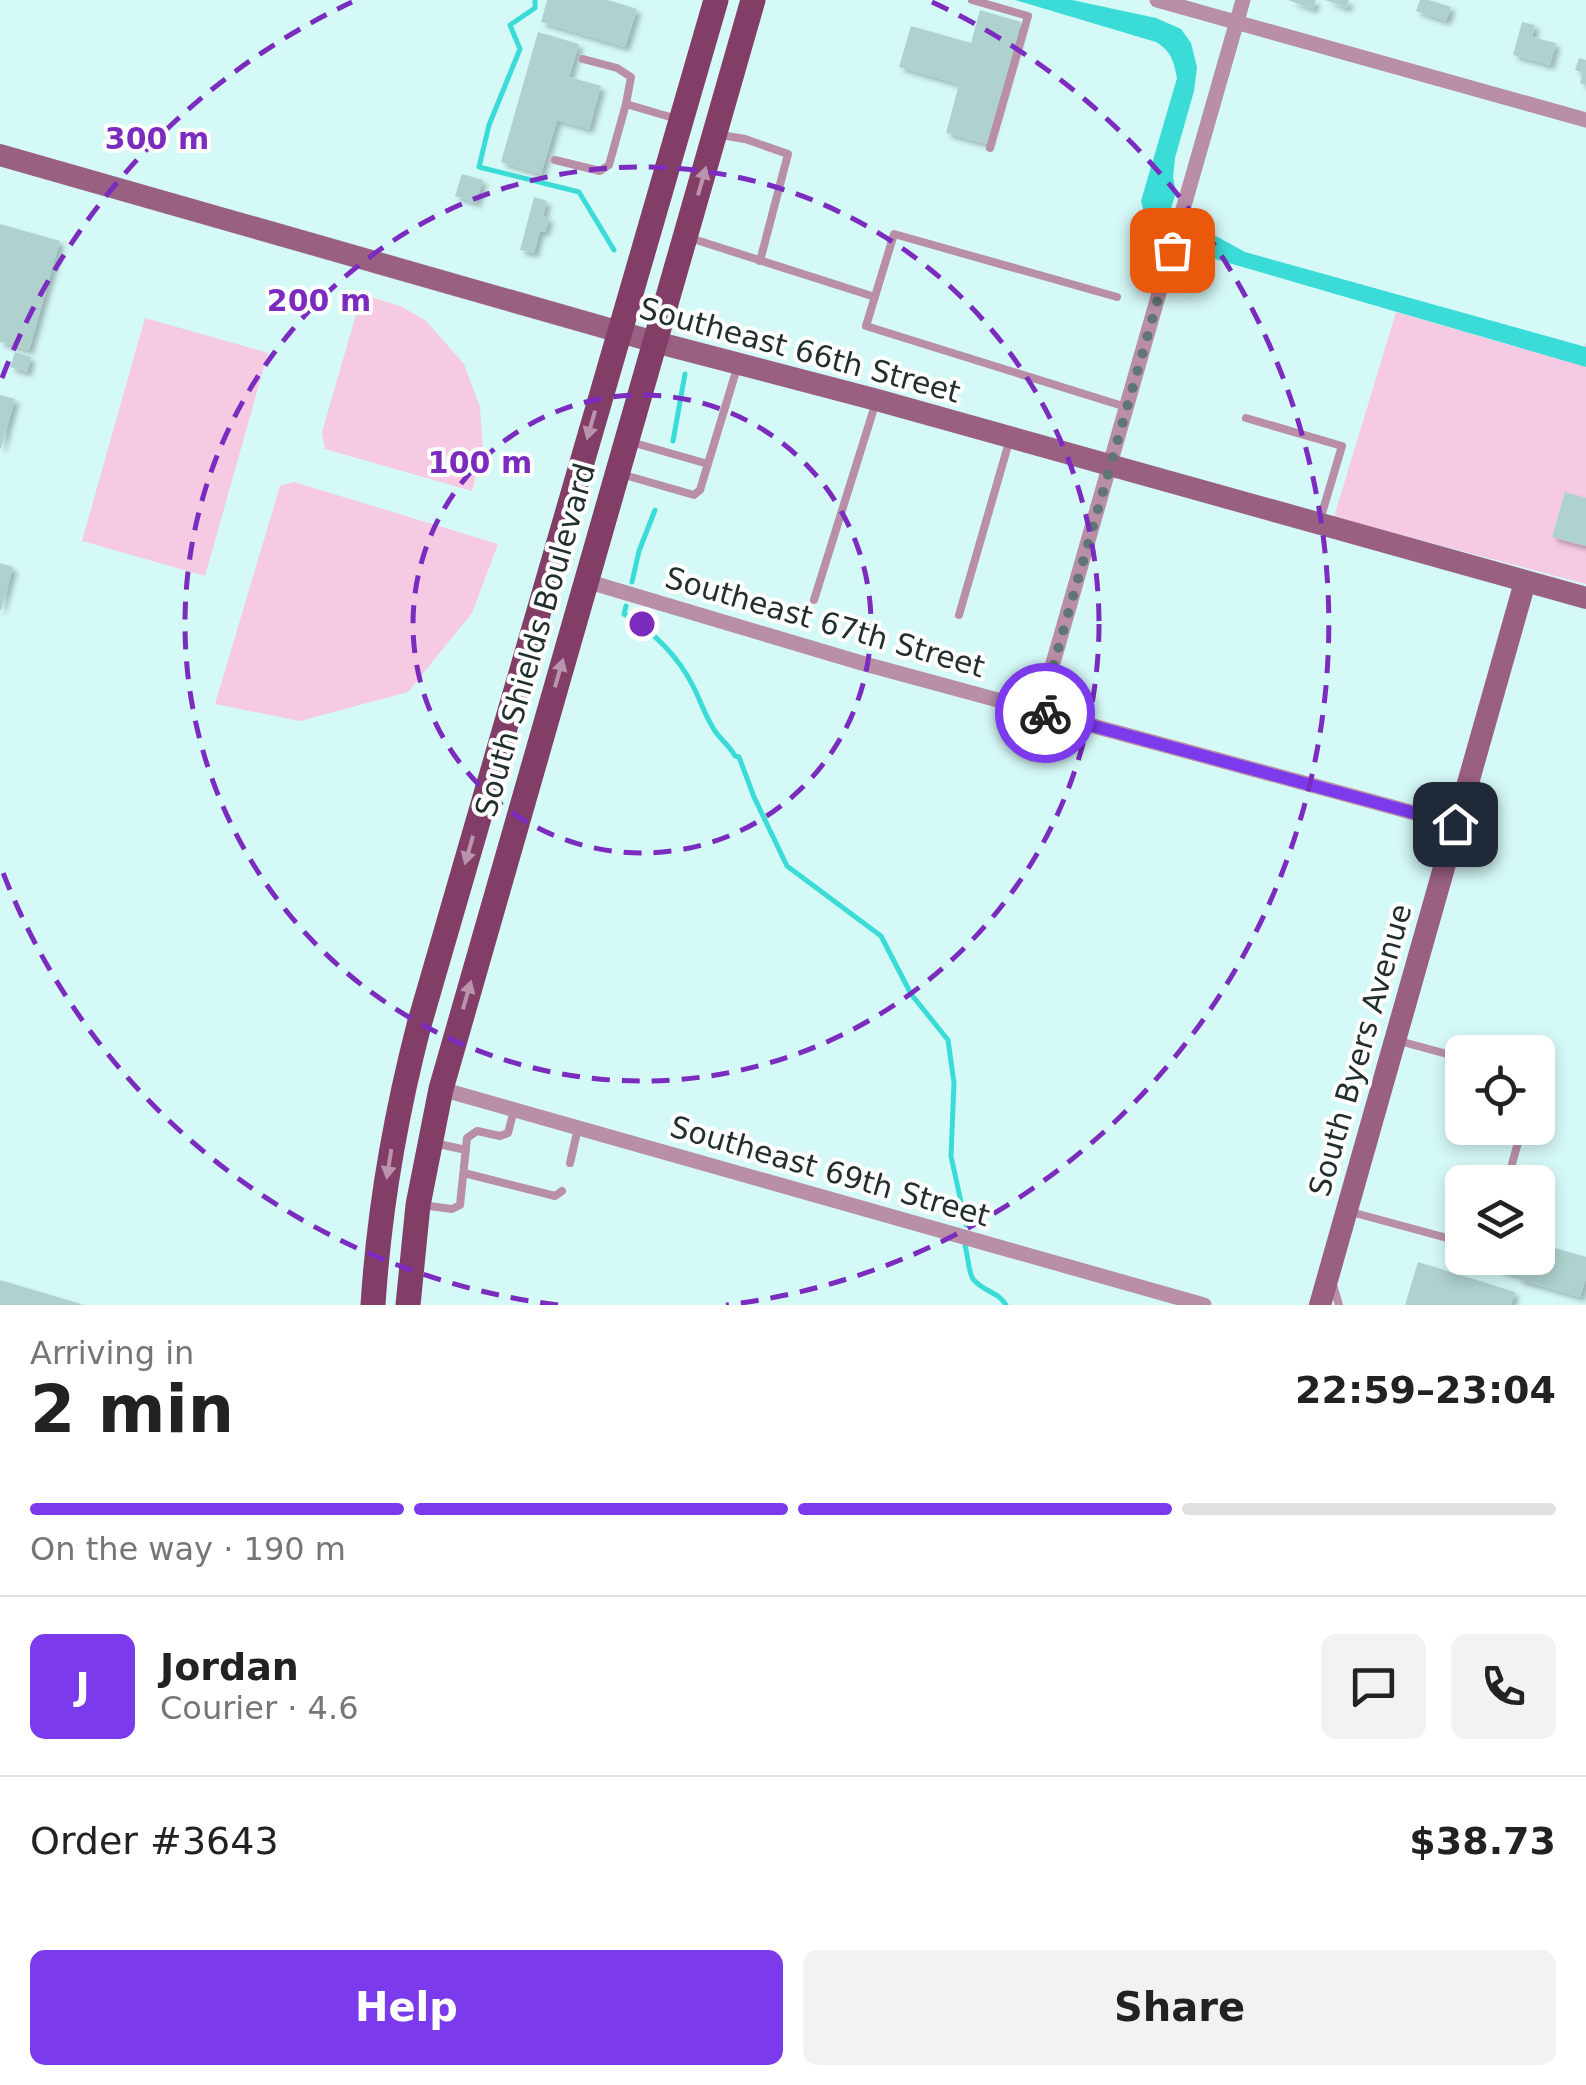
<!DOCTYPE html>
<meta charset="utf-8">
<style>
:root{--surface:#fff;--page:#f2f2f2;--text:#222;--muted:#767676;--line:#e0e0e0;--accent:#7c3aed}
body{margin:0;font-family:"DejaVu Sans",sans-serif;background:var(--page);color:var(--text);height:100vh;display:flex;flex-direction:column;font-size:38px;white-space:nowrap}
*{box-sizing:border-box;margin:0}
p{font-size:32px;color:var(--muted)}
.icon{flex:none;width:55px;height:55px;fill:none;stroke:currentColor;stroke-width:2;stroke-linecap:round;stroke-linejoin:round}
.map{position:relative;height:1305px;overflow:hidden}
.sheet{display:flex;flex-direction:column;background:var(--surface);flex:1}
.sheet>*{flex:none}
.tools{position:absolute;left:1445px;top:1035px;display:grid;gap:20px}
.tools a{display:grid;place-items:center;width:110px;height:110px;border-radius:15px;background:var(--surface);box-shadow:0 5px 15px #0003;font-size:50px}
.pin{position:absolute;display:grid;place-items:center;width:85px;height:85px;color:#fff;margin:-42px;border-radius:20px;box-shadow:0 5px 15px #0006}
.courier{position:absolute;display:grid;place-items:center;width:100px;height:100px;margin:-50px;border:8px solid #7c3aed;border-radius:50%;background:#fff;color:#222;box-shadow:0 2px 12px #0007}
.headline em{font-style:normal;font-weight:800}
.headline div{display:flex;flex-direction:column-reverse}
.headline{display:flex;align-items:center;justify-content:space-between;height:170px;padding:0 30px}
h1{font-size:65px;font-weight:800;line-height:75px}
.bar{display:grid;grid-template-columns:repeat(4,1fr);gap:15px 10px;align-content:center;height:120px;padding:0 30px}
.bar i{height:12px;border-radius:8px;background:var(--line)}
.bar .current{background:var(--accent)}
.bar p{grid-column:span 4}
.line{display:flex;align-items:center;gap:25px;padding:0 30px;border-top:2px solid var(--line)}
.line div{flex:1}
.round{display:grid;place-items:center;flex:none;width:105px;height:105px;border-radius:15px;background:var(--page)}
.button{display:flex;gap:20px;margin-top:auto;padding:20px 30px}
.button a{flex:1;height:115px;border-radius:15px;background:var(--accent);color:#fff;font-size:40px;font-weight:800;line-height:115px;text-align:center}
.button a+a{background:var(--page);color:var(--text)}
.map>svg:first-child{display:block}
</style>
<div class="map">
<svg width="1586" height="1305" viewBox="0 0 1586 1305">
<defs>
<filter id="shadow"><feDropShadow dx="4.5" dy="4.5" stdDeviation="2.5" flood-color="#0004"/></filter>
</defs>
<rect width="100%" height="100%" fill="#d5f9f7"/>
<path fill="#f6cae2" d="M362,294L402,307L425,320L464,364L480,407L483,450L472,491L325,449L322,432Z
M1396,312L1579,365L1586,342V584L1334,517Z
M145,318L268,353L205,576L82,541Z
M294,482L498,544L472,613L408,692L300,721L215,704L280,486Z"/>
<path fill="#3bdcd7" d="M1015,0H1072L1156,18L1181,29L1191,43L1197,67L1194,91L1175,158L1173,177L1176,192L1161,241L1145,217L1141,201L1177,78C1174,61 1171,51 1156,42Z
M1196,225L1245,252L1586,347V367L1184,250L1189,234Z"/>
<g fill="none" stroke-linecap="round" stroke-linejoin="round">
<path stroke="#3bdcd7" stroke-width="5" d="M535,0V8L510,25L520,49L489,125L479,167L579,192L614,250
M673,441L685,374
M632,582L639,551L655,510
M626,606L624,614C653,631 679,657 694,688C701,702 706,718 715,731C721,740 730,746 735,756L739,757L754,797L787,866L881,936L911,994L948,1040L954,1083L951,1156L966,1225
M965,1246C968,1255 968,1271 973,1279C982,1291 999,1292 1006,1305"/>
</g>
<path fill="#afd2cf" filter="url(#shadow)" d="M547,0H608L637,9L625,47L541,22Z
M1288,0H1316L1313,9Z
M1325,0H1349L1347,8Z
M1420,0H1429L1451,7L1446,21L1416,11Z
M980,10L1021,22L987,144L946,133L959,84L899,67L911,26L971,43Z
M1522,22L1535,25L1532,37L1556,43L1550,65L1513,55Z
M538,32L579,44L569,77L601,86L589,129L557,120L541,174L501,162Z
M1579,58L1586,60V85L1580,83L1583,73L1575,70Z
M462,174L483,180L476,203L455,196Z
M534,197L547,201L543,216L549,218L545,232L540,231L534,253L520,250Z
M0,224L60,241L29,350L0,342Z
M15,352L31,357L27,372L10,367Z
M0,395L15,399L1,448H0Z
M1565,492L1586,498V546L1552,537Z
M0,563L13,567L1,610H0Z
M1538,1243L1586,1257V1277L1580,1297L1518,1279L1519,1276L1499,1270L1503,1258H1538Z
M1418,1262L1515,1292L1511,1305H1405Z
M0,1280L81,1304V1305H0Z"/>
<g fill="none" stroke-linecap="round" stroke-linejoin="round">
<path stroke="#b88fa6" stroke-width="8" d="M972,0L1028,16L990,148
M583,59L617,68L631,77L626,104
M721,135L745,139L788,154L760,261
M555,160L600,171L609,165L626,104L677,119
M690,238L875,297
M1117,297L894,234L866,326L1126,407
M1246,418L1342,446L1320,520
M631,442L708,464
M621,474L694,495L700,490L737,368
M814,600L875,405
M959,615L1009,442
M1399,1041L1462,1058
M434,1143L466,1150
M570,1163L578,1128
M464,1173L555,1196L562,1191
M1507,1182L1522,1128
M421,1205L452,1209L460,1205L467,1138L477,1131L500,1136L508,1133L514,1110
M1351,1212L1462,1242
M1333,1285L1339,1305"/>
<path stroke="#b88fa6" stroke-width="15" d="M1157,0L1586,120
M586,581L865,664L1455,824
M1039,712L1243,0
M441,1089L1204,1305"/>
<path stroke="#9a6082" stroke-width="22" d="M0,155L655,342L877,400L1586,598
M1320,1305L1525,582"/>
<path stroke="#833e68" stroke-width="25" d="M373,1305C379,1210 395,1118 419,1025L716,0
M408,1305L418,1205L441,1089L753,0"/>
</g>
<defs><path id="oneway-solid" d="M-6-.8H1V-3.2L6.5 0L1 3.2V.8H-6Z" transform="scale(2.5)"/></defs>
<g fill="#ba94ac">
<use href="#oneway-solid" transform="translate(702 181) rotate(-74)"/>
<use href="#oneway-solid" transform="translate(591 425) rotate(106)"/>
<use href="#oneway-solid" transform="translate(559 673) rotate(-74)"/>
<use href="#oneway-solid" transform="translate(469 850) rotate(106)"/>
<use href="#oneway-solid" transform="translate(467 995) rotate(-74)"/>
<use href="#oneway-solid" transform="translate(389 1164) rotate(99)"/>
</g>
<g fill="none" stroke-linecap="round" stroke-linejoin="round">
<path stroke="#607674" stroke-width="10" stroke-dasharray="0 18" d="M1045,713L1040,712L1172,250"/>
<path stroke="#7c3aed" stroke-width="12" d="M1045,713L1455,824"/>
</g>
<g fill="none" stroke="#7b2cbf" stroke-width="5" stroke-dasharray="18 12">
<circle cx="642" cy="624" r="229"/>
<circle cx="642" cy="624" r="457"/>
<path d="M558 1305A686 686 0 0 1 2 870M2 378A686 686 0 0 1 352 2M932 2A686 686 0 0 1 726 1305"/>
</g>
<g text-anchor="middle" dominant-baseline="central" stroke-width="8" stroke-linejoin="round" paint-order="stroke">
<g font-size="30" fill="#212f2e" stroke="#fefefe">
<text transform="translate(800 350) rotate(15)">Southeast 66th Street</text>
<text transform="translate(825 622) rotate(16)">Southeast 67th Street</text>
<text transform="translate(535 640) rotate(-74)">South Shields Boulevard</text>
<text transform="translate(1360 1050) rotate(-74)">South Byers Avenue</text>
<text transform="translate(830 1171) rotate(16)">Southeast 69th Street</text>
</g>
</g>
<circle cx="642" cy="624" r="15" fill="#7b2cbf" stroke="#fefefe" stroke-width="5"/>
<g font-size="30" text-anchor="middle" font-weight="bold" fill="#7b2cbf" stroke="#fefefe" stroke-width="8" stroke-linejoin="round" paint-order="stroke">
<text x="157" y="149">300 m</text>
<text x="319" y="311">200 m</text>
<text x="480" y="473">100 m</text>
</g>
</svg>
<div class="tools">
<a><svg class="icon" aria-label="locate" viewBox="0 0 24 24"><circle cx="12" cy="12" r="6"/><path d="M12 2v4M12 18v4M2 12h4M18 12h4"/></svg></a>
<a><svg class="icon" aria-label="layers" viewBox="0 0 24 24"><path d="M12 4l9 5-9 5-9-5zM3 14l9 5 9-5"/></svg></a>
</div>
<div class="pin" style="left:1172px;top:250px;background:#ea580c"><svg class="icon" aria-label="bag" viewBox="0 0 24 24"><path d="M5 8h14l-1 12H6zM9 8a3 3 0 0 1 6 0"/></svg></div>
<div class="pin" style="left:1455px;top:824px;background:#1f2937"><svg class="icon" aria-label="home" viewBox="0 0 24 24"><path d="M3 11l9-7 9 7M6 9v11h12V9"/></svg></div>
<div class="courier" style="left:1045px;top:713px"><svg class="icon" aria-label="bike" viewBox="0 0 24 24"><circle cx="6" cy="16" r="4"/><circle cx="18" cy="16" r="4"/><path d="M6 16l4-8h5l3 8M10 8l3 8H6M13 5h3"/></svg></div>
</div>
<section class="sheet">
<div class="headline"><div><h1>2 min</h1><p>Arriving in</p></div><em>22:59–23:04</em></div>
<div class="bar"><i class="current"></i><i class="current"></i><i class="current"></i><i></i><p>On the way · 190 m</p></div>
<div class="line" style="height:180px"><b class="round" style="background:var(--accent);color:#fff">J</b><div><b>Jordan</b><p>Courier · 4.6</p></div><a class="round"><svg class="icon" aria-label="chat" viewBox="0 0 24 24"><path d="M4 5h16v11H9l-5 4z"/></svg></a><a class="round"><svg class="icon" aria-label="phone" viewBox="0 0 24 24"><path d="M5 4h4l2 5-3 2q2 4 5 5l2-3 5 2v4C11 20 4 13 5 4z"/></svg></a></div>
<div class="line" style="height:130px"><div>Order #3643</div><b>$38.73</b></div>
<div class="button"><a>Help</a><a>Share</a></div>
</section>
